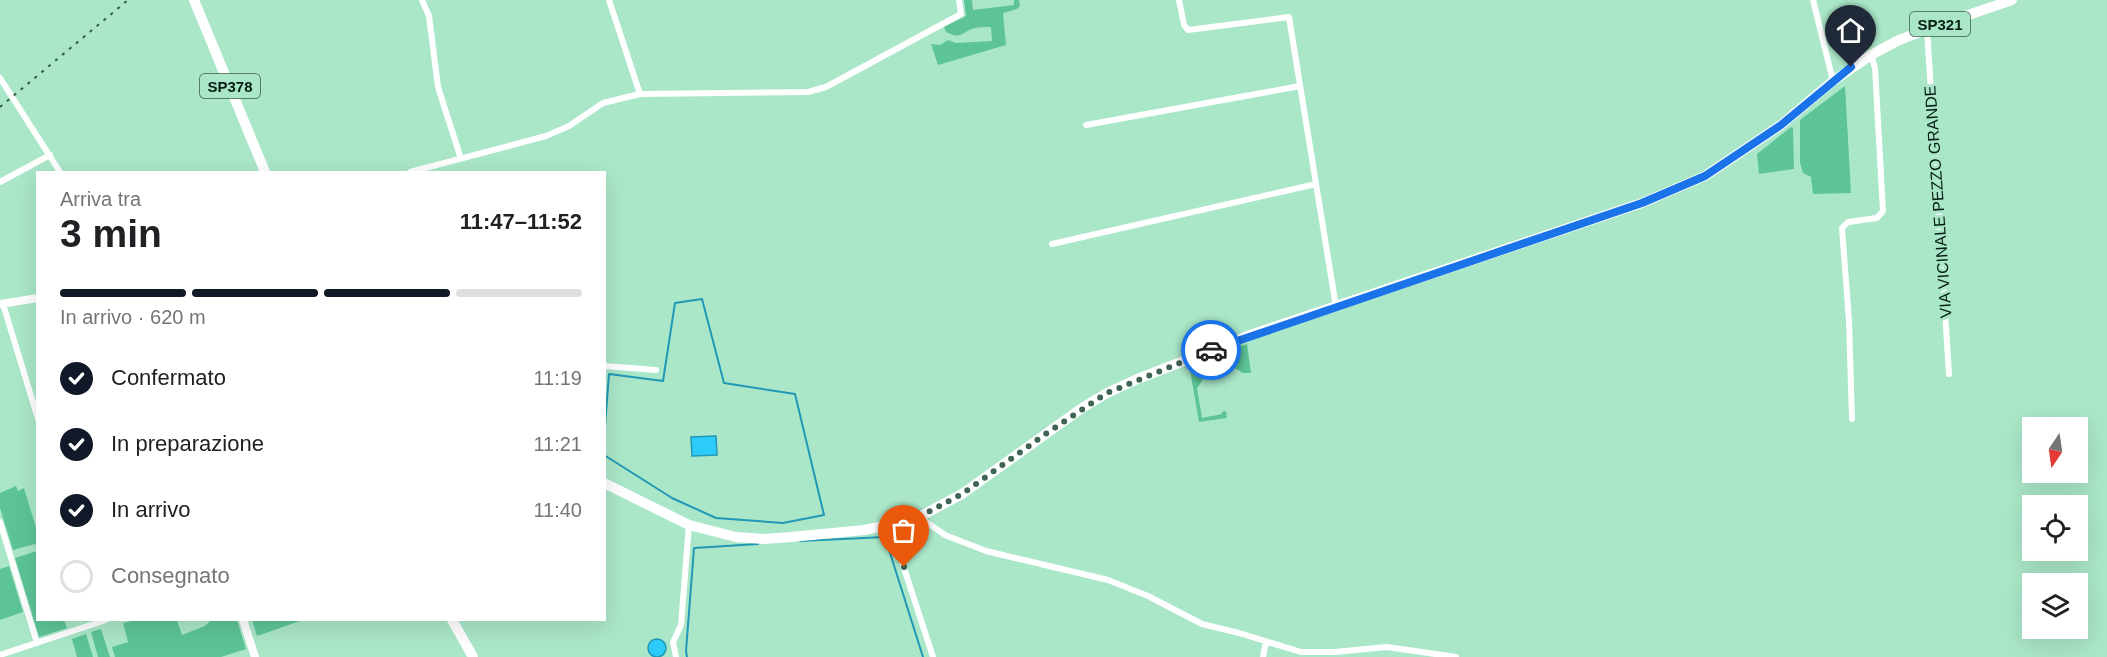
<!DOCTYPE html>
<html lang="it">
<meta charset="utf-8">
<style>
:root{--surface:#fff;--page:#f6f6f6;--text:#202124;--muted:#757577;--line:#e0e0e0;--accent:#111827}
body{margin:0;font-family:Arial,sans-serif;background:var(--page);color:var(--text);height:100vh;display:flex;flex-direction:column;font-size:22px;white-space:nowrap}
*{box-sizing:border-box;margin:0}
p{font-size:20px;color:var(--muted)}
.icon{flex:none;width:33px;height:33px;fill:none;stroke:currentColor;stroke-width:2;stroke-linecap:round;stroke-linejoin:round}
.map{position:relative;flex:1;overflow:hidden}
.side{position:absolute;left:36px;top:171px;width:570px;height:450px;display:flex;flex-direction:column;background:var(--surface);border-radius:0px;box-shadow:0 6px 24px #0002}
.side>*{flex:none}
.needle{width:39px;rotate:193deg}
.tools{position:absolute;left:2022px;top:417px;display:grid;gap:12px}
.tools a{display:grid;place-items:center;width:66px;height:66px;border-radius:0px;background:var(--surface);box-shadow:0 6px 24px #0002;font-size:30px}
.pin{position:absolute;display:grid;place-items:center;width:51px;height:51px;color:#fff;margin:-62px -26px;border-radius:50% 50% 50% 0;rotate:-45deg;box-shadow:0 0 6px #0007}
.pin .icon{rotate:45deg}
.courier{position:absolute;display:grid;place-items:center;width:60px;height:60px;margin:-30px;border:4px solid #1a73e8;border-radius:50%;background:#fff;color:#222;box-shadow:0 2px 8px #0007}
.headline em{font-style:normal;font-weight:700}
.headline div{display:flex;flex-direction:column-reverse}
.headline{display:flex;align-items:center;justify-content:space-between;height:102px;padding:0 24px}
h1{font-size:39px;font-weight:700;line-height:45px}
.bar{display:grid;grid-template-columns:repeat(4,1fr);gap:9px 6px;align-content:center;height:72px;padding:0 24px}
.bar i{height:8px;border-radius:4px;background:var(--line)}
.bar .selected{background:var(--accent)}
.bar p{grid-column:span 4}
ol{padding:0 24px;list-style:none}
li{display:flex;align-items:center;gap:18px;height:66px}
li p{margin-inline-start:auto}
li .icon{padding:6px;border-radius:50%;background:var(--accent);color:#fff;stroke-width:4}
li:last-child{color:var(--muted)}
li i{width:33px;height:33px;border:3px solid var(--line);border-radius:50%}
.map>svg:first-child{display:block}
</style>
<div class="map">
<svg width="2107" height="657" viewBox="0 0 2107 657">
<rect width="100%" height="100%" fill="#aae7c9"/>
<path fill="#5dc498" d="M964,0H972L973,10L1014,5V0H1019L1020,6L1017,9L1003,13L1006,45L938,65L931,44L940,45L948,40L956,43L992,41L991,27C986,27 979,27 975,28C961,32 962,40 946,32L944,27L966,16Z
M1845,86L1851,193L1813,194L1811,177L1803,173L1800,163V120Z
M1791,127L1793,128L1794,169L1759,174L1757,154Z
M1247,344L1251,373H1243L1233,367L1229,350Z
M1221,352L1224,354L1222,362L1209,371L1197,388L1202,418L1222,414V412L1226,411L1227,418L1199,422L1189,364Z
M16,486L18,491L24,488L37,531V550L35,544L13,550L0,508V493Z
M37,551L38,620H64L67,628L39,637L15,558Z
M9,566L23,612L0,620V569Z
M136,620H177L182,635L205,626L211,620H237L246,649L221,657H115L112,647L128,642L123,623Z
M252,620H303L257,636Z
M101,629L110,657H98L91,632Z
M86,634L93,657H77L72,639Z"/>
<path fill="#2cccfa" stroke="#2198b5" stroke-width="1.5" d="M716,436L717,455L692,456L691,437Z
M648 648a9 9 0 1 1 18 0a9 9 0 1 1-18 0Z"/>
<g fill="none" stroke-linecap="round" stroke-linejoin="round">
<path stroke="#2198b5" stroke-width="2" d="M604,439L609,374L663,381L675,303L702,299L724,383L795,394L824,515L783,523L716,518L672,498L604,455
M800,541L885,537L923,657
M687,657L686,651L694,548L758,544"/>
<path stroke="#fff" stroke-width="6" d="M422,0L429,16L438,87L461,159
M609,0L640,94
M1179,0L1184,25L1188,30L1289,17L1336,307
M1813,0L1833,81
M1927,29L1949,374
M0,78L60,172
M1086,125L1300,86
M410,172L546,136L569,126L603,103L640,94L808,92L826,87L961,14L959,0
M0,182L50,155
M1052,244L1316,184
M3,304L38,419
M604,366L656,370
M1852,419L1849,321L1842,228L1848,222L1877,218L1883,211L1875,68L1871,55
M919,517L945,535L986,551L1108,580L1148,596L1202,624L1239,633L1301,652H1335L1387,647L1456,657
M0,522L37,643
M890,525L933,657
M0,655L106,620
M676,657L673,642L681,625L689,525
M1263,657L1266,641"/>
<path stroke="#fff" stroke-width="8" d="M0,304L38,298
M243,620L255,657"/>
<path stroke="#fff" stroke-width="10" d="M194,0L265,172
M604,483L689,525L736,537L763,539L791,537L864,530L890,525L919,517L962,494L1082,408L1107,393L1135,380L1253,334L1642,203L1705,176L1781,125L1833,81L1871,55L1897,41L1927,29L2012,0
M452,620L473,657"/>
<path stroke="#355849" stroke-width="2" stroke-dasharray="3 6" stroke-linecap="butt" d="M0,107L128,0"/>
</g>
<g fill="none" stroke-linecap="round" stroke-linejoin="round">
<path stroke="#3f6554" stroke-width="6" stroke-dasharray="0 10.8" d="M904,567L890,525L919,517L962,494L1047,433L1107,393L1211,350"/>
<path stroke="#1a73e8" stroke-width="8" d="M1211,350L1642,203L1705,176L1781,125L1851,67"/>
</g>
<g text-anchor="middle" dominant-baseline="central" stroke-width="6" stroke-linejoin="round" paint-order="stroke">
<g fill="#aae7c9" stroke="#375b4b" stroke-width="1.5">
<rect x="1910" y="12" width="60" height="24" rx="4.5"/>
<rect x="200" y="74" width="60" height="24" rx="4.5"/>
</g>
<g font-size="15" font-weight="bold" fill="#061f15">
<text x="1940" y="24">SP321</text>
<text x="230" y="86">SP378</text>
</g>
<g font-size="16" fill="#061f15" stroke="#aae7c9">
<text transform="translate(1938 202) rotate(-94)">VIA VICINALE PEZZO GRANDE</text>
</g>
</g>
</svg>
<div class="tools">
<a><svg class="needle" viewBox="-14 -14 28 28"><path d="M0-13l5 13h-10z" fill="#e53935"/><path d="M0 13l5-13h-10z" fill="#757577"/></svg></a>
<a><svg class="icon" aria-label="locate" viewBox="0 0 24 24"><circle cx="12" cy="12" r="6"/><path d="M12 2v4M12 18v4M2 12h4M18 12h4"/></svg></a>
<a><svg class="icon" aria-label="layers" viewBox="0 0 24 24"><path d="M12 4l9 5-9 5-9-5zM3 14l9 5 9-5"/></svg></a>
</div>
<div class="pin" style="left:904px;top:567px;background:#ea580c"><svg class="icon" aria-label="bag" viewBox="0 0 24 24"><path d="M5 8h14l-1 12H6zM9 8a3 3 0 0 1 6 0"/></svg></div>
<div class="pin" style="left:1851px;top:67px;background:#1f2937"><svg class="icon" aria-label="home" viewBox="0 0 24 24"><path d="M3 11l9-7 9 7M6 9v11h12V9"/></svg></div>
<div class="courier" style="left:1211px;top:350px"><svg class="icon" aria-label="car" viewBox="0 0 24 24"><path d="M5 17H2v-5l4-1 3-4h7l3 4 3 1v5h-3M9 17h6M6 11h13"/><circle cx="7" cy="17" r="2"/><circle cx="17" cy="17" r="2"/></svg></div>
<section class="side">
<div class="headline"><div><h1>3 min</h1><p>Arriva tra</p></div><em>11:47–11:52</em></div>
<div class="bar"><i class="selected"></i><i class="selected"></i><i class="selected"></i><i></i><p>In arrivo · 620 m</p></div>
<ol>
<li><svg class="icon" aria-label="check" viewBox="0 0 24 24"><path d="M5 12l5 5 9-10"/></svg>Confermato<p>11:19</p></li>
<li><svg class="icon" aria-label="check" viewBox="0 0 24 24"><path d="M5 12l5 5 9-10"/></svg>In preparazione<p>11:21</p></li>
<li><svg class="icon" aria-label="check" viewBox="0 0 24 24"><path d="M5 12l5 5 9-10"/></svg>In arrivo<p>11:40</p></li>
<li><i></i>Consegnato</li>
</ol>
</section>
</div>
